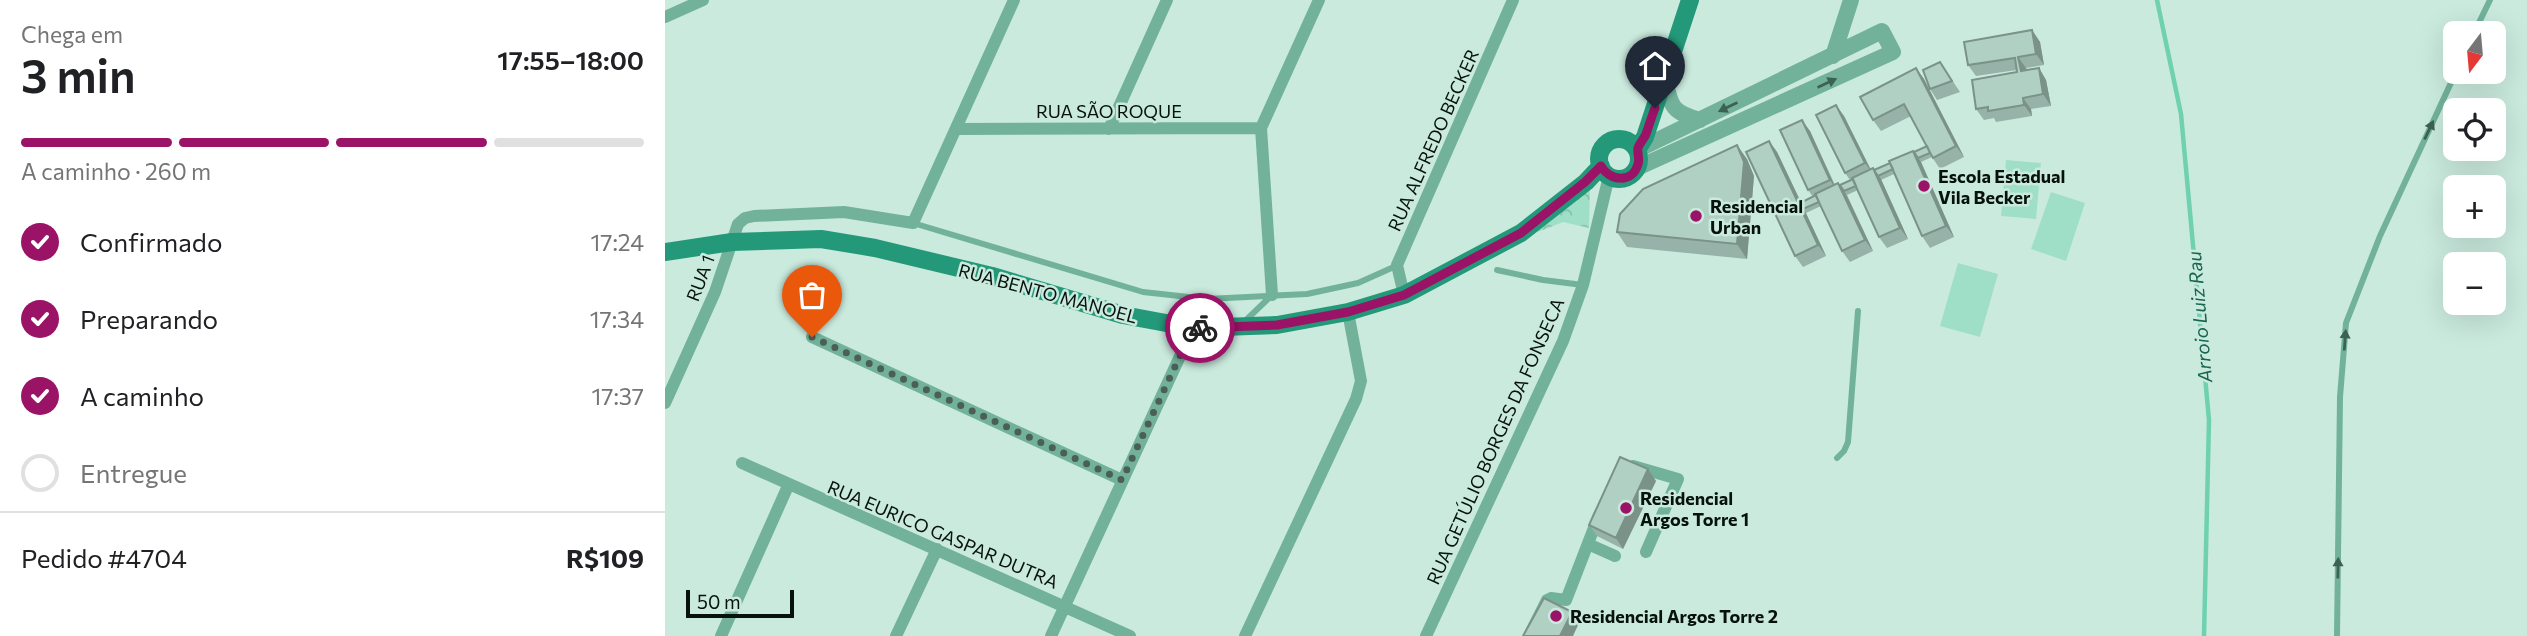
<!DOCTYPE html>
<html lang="pt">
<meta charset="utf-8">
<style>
:root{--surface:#fff;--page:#f2f2f2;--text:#202124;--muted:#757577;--line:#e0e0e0;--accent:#9a1366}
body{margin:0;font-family:Commissioner,sans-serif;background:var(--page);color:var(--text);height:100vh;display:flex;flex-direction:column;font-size:26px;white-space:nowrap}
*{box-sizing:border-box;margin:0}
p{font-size:23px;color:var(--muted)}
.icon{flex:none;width:38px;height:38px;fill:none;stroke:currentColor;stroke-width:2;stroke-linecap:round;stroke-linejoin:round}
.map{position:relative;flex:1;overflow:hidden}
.panel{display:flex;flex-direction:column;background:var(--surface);width:665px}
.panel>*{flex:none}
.needle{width:46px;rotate:196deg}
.controls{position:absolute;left:1778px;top:21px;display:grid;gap:14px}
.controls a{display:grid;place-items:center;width:63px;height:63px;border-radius:10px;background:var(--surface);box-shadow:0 7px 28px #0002;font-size:35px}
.scale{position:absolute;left:21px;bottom:18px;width:108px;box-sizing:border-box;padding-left:7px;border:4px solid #07120e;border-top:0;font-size:19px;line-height:24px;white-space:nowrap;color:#07120e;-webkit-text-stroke:5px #caeade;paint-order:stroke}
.pin{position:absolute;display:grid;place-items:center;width:60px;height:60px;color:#fff;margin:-72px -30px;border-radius:50% 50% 50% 0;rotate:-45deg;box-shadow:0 0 7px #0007}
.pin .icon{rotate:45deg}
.courier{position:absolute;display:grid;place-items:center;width:70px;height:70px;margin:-35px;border:5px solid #9a1366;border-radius:50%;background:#fff;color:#222;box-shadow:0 2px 9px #0007}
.head em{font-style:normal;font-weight:600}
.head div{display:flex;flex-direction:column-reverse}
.head{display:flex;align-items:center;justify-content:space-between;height:119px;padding:0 21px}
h1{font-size:46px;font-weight:600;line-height:52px}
.bar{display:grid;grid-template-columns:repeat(4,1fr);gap:10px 7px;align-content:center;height:84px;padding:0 21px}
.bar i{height:9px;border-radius:5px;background:var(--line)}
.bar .active{background:var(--accent)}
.bar p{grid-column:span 4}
.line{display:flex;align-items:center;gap:18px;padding:0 21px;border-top:2px solid var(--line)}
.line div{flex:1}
ol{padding:0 21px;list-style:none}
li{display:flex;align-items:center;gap:21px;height:77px}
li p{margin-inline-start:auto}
li .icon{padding:7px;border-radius:50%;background:var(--accent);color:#fff;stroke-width:4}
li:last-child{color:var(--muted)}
li i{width:38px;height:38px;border:4px solid var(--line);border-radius:50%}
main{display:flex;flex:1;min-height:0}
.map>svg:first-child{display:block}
</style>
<main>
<section class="panel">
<div class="head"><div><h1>3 min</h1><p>Chega em</p></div><em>17:55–18:00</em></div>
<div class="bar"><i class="active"></i><i class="active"></i><i class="active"></i><i></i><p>A caminho · 260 m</p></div>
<ol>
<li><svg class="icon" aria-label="check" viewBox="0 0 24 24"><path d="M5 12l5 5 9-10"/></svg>Confirmado<p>17:24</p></li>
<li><svg class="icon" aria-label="check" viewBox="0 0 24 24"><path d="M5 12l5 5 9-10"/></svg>Preparando<p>17:34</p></li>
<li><svg class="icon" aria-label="check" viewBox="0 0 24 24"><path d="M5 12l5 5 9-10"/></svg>A caminho<p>17:37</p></li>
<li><i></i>Entregue</li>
</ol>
<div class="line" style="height:91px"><div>Pedido #4704</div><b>R$109</b></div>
</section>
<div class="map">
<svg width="1862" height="636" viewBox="0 0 1862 636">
<defs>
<pattern id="park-crowns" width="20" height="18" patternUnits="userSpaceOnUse" patternTransform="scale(1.75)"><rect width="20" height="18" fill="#9fdfc7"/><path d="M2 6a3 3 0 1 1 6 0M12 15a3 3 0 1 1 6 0" fill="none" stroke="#87beaa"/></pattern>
</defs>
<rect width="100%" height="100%" fill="#caeade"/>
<path fill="url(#park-crowns)" d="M925,187L924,228L898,222L873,232L870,227Z"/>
<path fill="#9fdfc7" d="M1341,160L1376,163L1371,219L1336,216Z
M1386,192L1420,203L1401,261L1366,249Z
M1293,263L1333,274L1315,337L1275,326Z"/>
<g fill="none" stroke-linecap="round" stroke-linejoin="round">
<path stroke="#6fd1b0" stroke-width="4.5" d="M1492,0L1516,114L1544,420L1539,636"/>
<path stroke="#72b29b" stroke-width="6" d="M1809,33L1825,0
M248,223L478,292L542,299L642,294L693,283L731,266
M832,270L878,280L918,285
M578,323L607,295
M1172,458L1179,451L1183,442L1193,311
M1672,636L1675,397L1681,323L1715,236L1791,72"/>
<path stroke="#72b29b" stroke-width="12" d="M0,17L38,0
M291,129L596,128
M444,129L502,0
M607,295L596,128L654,0
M739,295L732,265L848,0
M147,337L457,480
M0,403L50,292L73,224L80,218L89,216L179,212L248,223L349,0
M77,463L465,636
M968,466L1013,479L981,552
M923,544L950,556
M56,636L123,486
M231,636L272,549
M386,636L528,328
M580,636L691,399L696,381L683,312
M761,636L898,341L918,285L944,176
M864,636L882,600L886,598L901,600L903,595L934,515"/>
<path stroke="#72b29b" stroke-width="16" d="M1168,56L1186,0
M1000,80C1006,107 1007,112 1035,120
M972,168L1228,52L1217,31L972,150"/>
<path stroke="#239979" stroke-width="18" d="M934 159a20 20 0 1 1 40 0a20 20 0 1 1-40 0Z
M972,150L980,137L1025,0
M0,252L67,242L156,239L210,248L327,276L458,315L528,328L612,325L683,312L739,295L856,233L921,182L936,166"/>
</g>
<path fill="#97b3a9" d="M1367,30L1375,42L1379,65L1361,68L1362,70L1374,68L1381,80L1386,106L1366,109L1367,116L1331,122L1329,118L1319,120L1311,109L1352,72V70L1311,76L1303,65Z
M1275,62L1295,92L1272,100L1265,89Z
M1251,68L1259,79L1299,157L1275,169L1267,157L1256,162L1289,237L1265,248L1257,236L1229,174L1216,180L1243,239L1222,248L1214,237L1193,190L1182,195L1208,251L1185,262L1177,251L1156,206L1141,213L1161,256L1138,267L1130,256L1104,141L1112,152L1136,202L1148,197L1143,190L1145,131L1170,185H1175L1185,180L1180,173L1179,116L1205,169L1209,170L1262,146L1246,116L1216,131L1208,120Z
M1082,159L1089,176L1082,259L962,247L952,232Z
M991,481L958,549L932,536L924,525Z"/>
<path fill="#7b9289" d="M1367,30L1375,42L1379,65L1371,54Z
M1353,57L1361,68L1364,82L1356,71Z
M1251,68L1259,79L1299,157L1291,146Z
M1374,68L1381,80L1386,106L1378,94Z
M1358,98L1366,109L1367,116L1359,105Z
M1171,105L1179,116L1208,174L1200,163Z
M1137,120L1145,131L1172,191L1165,180Z
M1104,141L1112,152L1161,256L1153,245Z
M1072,145L1082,159L1089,176L1082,259L1072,244Z
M1248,151L1256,162L1289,237L1281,226Z
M1208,168L1216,179L1243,239L1235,228Z
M1173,183L1181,194L1208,251L1200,240Z
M983,469L991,481L958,549L951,538Z
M907,612L914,623L908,636H895Z"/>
<path fill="#b0d0c4" stroke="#7b9289" stroke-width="2" d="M1367,30L1371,54L1353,57L1356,71L1374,68L1378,94L1358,98L1359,105L1323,111V107L1311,109L1307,80L1352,72L1350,58L1303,65L1299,42Z
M1275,62L1287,81L1265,89L1258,70Z
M1251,68L1291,146L1268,158L1239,104L1208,120L1195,97Z
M1171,105L1200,163L1180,173L1151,115Z
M1137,120L1165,180L1143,190L1115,130Z
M1104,141L1153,245L1130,256L1081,152Z
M1072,145L1079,162L1072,244L952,232L955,214L978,189Z
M1262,146L1265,153L1253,158L1249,152Z
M1248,151L1281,226L1257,236L1224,161Z
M1225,163L1228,169L1213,176L1209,170Z
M1208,168L1235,228L1214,237L1187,178Z
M1188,179L1191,186L1179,191L1175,185Z
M1173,183L1200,240L1177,251L1150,194Z
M1151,195L1154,202L1138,209L1135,203Z
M955,457L983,469L951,538L924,525Z
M879,598L907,612L895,636H858Z"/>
<defs><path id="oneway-solid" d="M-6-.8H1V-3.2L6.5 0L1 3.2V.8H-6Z" transform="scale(1.75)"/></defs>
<g fill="#3c6254">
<use href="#oneway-solid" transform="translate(1162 83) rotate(-25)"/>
<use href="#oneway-solid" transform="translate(1063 107) rotate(154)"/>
<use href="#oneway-solid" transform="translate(1764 130) rotate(-65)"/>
<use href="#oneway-solid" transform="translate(1680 340) rotate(-86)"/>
<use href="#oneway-solid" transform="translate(1673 568) rotate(-89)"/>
</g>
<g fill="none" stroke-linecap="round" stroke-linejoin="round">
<path stroke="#4b5e57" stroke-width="7" stroke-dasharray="0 12.6" d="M147,337L457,480L528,328H535"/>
<path stroke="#9a1366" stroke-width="9" d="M535,328L612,325L683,312L739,295L856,233L920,182L936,166C944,181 968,184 973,164C975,159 972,153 973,148C974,144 979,139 981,134C984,125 987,116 990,108"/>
</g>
<g fill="#9a1366" stroke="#caeade" stroke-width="2.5">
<circle cx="1259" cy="186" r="7"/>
<circle cx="1031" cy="216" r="7"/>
<circle cx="961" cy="508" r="7"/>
<circle cx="891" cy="616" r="7"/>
</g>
<g text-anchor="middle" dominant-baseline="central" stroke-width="5" stroke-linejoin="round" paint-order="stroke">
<g font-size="18" fill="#07120e" stroke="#caeade">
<text x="444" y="111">RUA SÃO ROQUE</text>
<text transform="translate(768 140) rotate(-66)">RUA ALFREDO BECKER</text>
<text transform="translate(35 278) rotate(-69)">RUA 1</text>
<text transform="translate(383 293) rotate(15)">RUA BENTO MANOEL</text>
<text transform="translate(830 441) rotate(-66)">RUA GETÚLIO BORGES DA FONSECA</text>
<text transform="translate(278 534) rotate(23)">RUA EURICO GASPAR DUTRA</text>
</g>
<g font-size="18" font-weight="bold" fill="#07120e" stroke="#caeade" text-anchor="start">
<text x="1273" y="176">Escola Estadual<tspan x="1273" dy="21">Vila Becker</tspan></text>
<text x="1045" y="206">Residencial<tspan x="1045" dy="21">Urban</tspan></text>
<text x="975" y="498">Residencial<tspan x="975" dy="21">Argos Torre 1</tspan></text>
<text x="905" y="616">Residencial Argos Torre 2</text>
</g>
<g font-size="19" font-style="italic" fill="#196650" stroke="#caeade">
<text transform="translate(1534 317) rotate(-95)">Arroio Luiz Rau</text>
</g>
</g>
</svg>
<div class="controls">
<a><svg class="needle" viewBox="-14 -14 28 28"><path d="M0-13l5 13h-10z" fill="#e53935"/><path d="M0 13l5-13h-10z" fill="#757577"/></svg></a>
<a><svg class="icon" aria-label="locate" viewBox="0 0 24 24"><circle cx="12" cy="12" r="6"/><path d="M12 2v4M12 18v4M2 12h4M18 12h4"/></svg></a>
<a>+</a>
<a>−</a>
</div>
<div class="scale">50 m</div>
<div class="pin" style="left:147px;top:337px;background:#ea580c"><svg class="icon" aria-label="bag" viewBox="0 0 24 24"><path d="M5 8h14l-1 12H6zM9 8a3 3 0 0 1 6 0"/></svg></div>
<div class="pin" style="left:990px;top:108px;background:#1f2937"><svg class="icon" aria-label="home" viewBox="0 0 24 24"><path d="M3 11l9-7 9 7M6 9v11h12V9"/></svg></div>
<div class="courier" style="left:535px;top:328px"><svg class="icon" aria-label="bike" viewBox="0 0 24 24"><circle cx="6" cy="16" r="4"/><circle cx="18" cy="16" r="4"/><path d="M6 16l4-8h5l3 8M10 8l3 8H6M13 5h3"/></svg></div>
</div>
</main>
